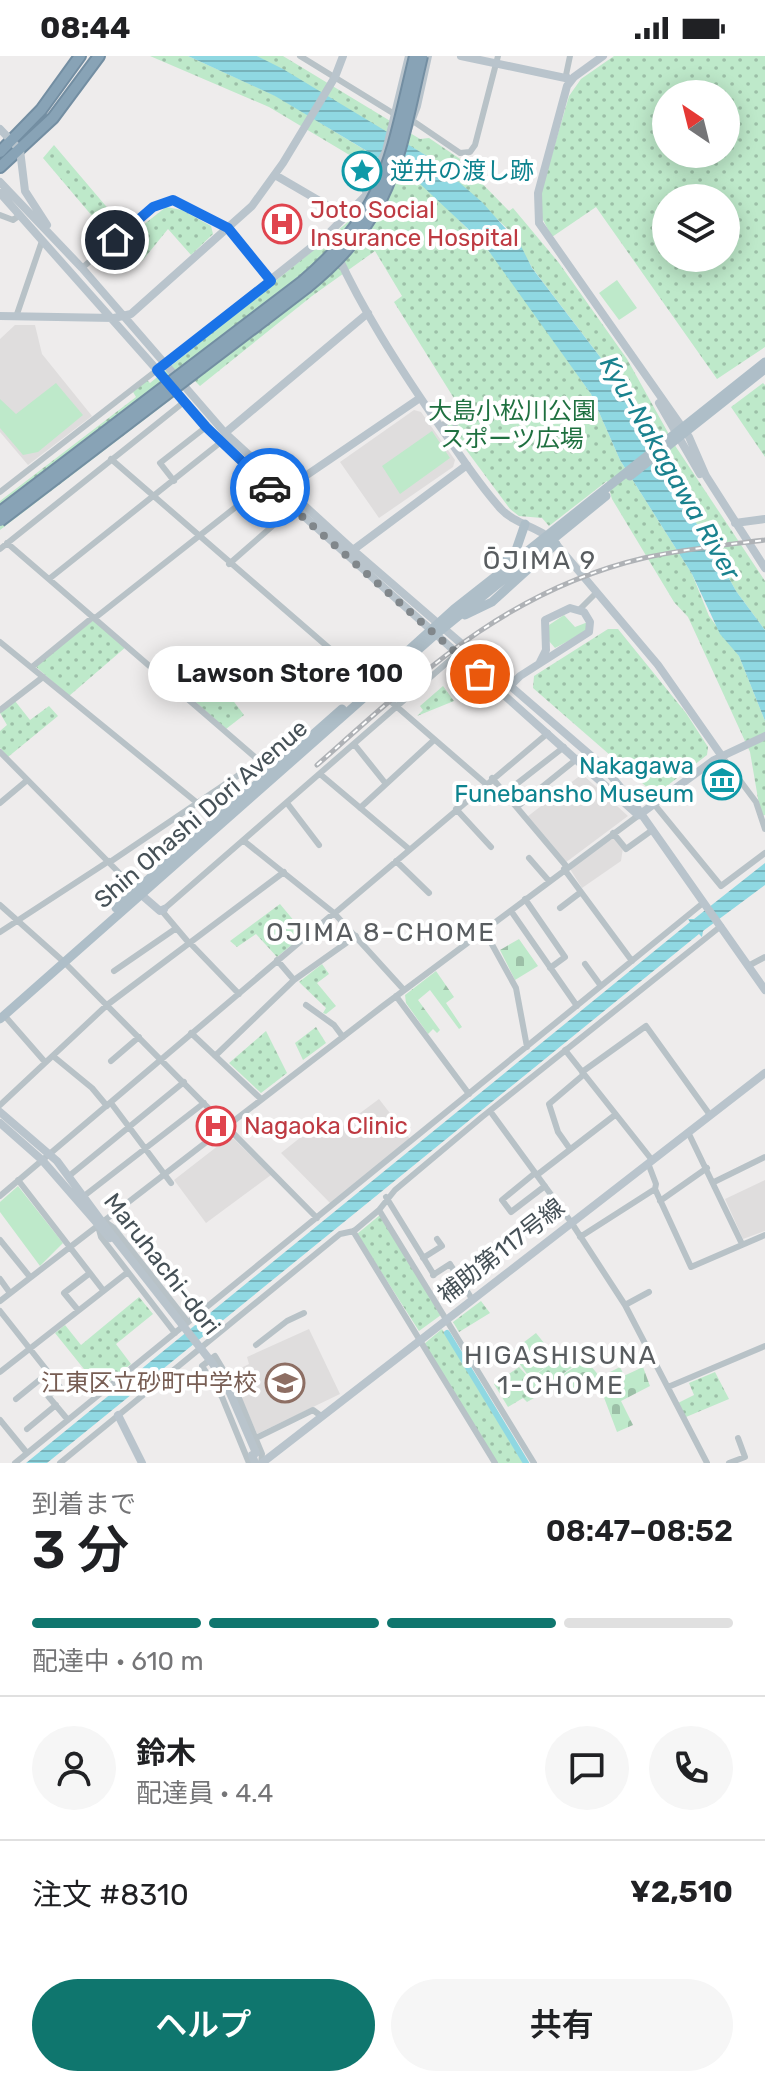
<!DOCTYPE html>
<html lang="ja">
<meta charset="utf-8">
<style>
:root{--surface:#fff;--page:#f6f6f6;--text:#202124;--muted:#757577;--line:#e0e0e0;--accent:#0f766e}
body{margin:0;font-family:Rubik,"Noto Sans JP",sans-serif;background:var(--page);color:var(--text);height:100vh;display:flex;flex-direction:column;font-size:30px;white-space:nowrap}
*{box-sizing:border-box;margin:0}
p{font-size:26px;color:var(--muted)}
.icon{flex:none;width:44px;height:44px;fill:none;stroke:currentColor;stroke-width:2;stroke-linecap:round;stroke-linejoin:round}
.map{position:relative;height:1407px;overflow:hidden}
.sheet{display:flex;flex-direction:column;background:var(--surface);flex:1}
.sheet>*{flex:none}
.needle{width:52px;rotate:325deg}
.fabs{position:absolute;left:652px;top:24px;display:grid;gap:16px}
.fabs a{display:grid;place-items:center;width:88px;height:88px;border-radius:50%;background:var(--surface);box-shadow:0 4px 20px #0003;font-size:40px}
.pin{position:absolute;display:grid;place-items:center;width:68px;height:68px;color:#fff;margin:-34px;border:4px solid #fff;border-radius:50%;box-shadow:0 2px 8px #0007}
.courier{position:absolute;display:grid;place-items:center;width:80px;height:80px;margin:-40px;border:6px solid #1a73e8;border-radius:50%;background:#fff;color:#222;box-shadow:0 2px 10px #0007}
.bubble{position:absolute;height:56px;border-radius:28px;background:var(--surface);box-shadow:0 4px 20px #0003;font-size:26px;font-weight:600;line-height:56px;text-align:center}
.overview em{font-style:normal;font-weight:600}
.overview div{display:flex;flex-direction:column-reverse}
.overview{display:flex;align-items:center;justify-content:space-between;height:136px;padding:0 32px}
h1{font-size:52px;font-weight:600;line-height:60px}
.bar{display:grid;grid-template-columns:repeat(4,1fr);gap:12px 8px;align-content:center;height:96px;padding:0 32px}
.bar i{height:10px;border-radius:6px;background:var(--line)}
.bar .on{background:var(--accent)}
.bar p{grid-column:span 4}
.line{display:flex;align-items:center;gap:20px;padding:0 32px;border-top:2px solid var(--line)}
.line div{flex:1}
.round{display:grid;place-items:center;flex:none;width:84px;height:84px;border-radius:42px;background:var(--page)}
.button{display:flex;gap:16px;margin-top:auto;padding:16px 32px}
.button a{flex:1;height:92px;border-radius:48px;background:var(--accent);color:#fff;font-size:32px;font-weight:600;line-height:92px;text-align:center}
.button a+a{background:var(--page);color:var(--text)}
.status{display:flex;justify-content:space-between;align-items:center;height:56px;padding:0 40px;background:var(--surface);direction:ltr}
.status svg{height:22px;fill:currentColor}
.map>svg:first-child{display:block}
</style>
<div class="status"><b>08:44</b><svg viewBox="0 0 49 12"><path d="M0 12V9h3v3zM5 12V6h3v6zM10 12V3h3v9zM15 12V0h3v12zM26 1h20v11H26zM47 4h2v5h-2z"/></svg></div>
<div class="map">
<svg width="765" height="1407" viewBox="0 0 765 1407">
<defs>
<pattern id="forest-firs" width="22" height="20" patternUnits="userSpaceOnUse" patternTransform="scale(2)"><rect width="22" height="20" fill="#bee9ca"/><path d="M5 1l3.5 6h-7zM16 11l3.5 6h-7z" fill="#9cbfa7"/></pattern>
<pattern id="cemetery-stones" width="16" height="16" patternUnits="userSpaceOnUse" patternTransform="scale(2)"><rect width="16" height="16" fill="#bee9ca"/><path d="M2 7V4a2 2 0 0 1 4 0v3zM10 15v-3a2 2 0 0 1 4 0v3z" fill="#9cbfa7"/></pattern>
<pattern id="park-dots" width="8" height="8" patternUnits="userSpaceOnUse" patternTransform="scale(2)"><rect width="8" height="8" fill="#bee9ca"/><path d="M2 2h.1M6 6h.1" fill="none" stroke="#9cbfa7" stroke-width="1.8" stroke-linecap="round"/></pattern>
<pattern id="water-rules" width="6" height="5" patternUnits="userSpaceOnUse" patternTransform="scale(2)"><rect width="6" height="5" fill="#8fd8e2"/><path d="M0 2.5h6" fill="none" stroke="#77b2ba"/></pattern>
</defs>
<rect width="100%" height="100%" fill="#eeecec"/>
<path fill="#dfdddd" d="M15,269H35L42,298L92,360L28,409L0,376V283Z
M414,354L421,356L455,404L453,411L379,462L340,406Z
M582,718L628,760L565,807L527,761Z
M614,780L623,792L621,805L582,832L570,813Z
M379,1043L410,1083L331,1148L281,1097L321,1065L332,1078Z
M228,1082L234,1083L271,1119L206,1167L174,1124Z
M765,1124V1175L743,1183L725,1143Z
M309,1273L340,1338L257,1378L231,1317L249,1308L247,1301Z"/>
<path fill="#bee9ca" d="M617,224L637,252L619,264L599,237Z
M56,327L83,359L38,396L23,399L0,372V343L16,358Z
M432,375L450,402L400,438L382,410Z
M564,559L575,571L588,566L587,575L555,592L549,585V569Z
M18,1130L63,1187L40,1210L0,1156V1146Z
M536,1277L557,1303L530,1322L511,1296Z"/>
<path fill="url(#forest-firs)" d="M436,915L454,941L446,947L462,971L459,973L430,934L418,944L440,974L437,977L433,973L428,978L406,947L405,939Z"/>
<path fill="url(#cemetery-stones)" d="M519,883L538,910L515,924L500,894Z
M586,1304L600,1321L620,1311L623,1317L574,1341L562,1319Z
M643,1311L650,1330L621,1345L633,1369L617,1376L600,1331Z"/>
<path fill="url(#park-dots)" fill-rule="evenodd" d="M150,0H188L276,40L429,133L498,205L591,338L620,404L692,518L709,560L739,600L765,665V759L761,760L750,696L688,561L674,546L612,443L607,425L549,470L542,462L519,460L510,453L444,364L460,352L394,246L402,240L375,195L312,240L200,330L195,325L0,474V445L136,341L133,336L147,324L150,327L348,166L383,119L269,51Z
M257,0H283L420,83L429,82L466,107L464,109L509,155L513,152L559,207L627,303L676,391L765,525V574L736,535L706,480L675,439L663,408L644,382L617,323L533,213L510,175L432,103Z
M614,0H765V291L717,323L596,151L552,181L542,162L541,136L569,40L581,23ZM666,38H726V98H666ZM666,142H726V202H666Z
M54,89L122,169L109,180L43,102Z
M166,151L182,154L211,170L213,178L191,199L168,173L142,205L124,184Z
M763,327L765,329V401L731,351Z
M95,563L127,590L69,640L35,610Z
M608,573H618L686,657L708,691L707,699L659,736L649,733L533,632L534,620Z
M209,613L244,659L226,673L180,632Z
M443,630L454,645L417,660L423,654L420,650Z
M15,645L30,664L49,650L58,660L8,701L0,692V675L7,669L0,657Z
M280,848L305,878L277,901L256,878L237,891L230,885Z
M322,908L329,918L317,927L336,950L326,958L323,957L326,952L299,926Z
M316,971L326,987L303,1004L295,987Z
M266,975L287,1017L261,1037L229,1007Z
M380,1159L441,1259L419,1275L357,1178Z
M139,1241L153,1258L116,1288L131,1308L100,1333L55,1277L65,1269L81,1289Z
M481,1245L490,1257L459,1276L453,1266Z
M442,1273L523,1407H497L424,1288Z
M568,1295L577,1308L561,1319L564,1325L527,1346L523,1342L508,1351L494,1328L519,1311L530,1323Z
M715,1316L729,1343L686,1361L678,1347L694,1339L689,1327Z"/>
<path fill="url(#water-rules)" d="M188,0H257L283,13L432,103L482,146L521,190L532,212L617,323L644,382L663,408L675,439L706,480L736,535L765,574V665L739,600L720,578L692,518L620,404L591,338L483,187L417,125L275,40Z
M765,807V829L703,875L702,881L699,878L47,1407H26L690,866L688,863H694Z"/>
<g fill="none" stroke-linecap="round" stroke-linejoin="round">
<path stroke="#8fd8e2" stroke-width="6" d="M447,1277L526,1407"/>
<g stroke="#738ea2" stroke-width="14">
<path id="highway" d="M0,96L41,54L80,0
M0,111L53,62L99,0"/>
</g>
<path stroke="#b8c2c7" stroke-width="6" d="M300,0L396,59
M570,0L566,19L570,23
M413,65L460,97L470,96L475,89L498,0
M0,159L13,164L20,159
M82,212L153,151L173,144L228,172L271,225
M16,261L42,185
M440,371L451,363L455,368
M111,403L486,728
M174,425L160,407L206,371
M0,436L157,314
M7,487L271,715
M0,493L184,346
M229,508L293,452
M49,523L221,386
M580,553L596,537
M95,562L265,428
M0,586L217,763
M32,611L93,561
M0,654L43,621
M354,688L386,728
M0,696L136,834
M721,699L756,746L765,773
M320,718L409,793
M492,722L567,811
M505,737L564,691
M0,747L25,726
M287,747L319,789
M654,748L721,830L765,797
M517,751L578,702
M360,752L434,684
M456,753L491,791
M613,777L626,793L651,775
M244,785L334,857L404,934
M529,802L549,825
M396,805L429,837
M110,806L286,687L300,681L304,686
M564,813L632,905
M525,843L565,901L550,912
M0,849L64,906L317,1162
M560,852L581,836
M164,853L457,598
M162,855L189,887
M511,855L577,950
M335,857L548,677
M484,874L516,932L527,991
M0,876L109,805
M190,887L239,938
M277,904L294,924
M585,908L601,930
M748,910L765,901
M114,915L175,873
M396,940L469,1038
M306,949L334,969L343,981
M4,959L45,1006
M191,977L261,1043
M565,994L652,1104
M53,1000L92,1032L107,1050
M215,1000L294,924L356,880
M111,1005L139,981
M582,1016L646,970L710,1059
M111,1047L171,1127
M0,1049L107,949L284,816
M490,1055L571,1166L625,1249L707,1407
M688,1076L742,1188
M570,1093L558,1076L549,1048L582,1020
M648,1107L656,1128L655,1133L691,1211L765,1179
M535,1117L502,1144L511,1156L545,1130
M537,1119L615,1059
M69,1120L184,1026
M18,1124L103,1234
M714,1126L765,1101
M0,1140L334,857
M84,1140L204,1047
M386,1141L434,1219
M660,1145L707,1112
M379,1154L534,1407
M104,1165L114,1172L188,1266
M98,1170L101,1181L175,1277
M353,1175L495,1407
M580,1181L655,1133
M0,1184L30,1221
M423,1202L442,1190L437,1183
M433,1219L450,1208L472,1243
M0,1223L10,1237
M0,1245L383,950L639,759
M625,1249L649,1236
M78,1254L64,1237L90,1217
M0,1255L60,1331L48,1340L68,1364
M256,1289L287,1265L304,1257
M0,1316L128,1216
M668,1331L765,1290
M16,1343L48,1317
M0,1364L27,1397
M27,1373L56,1349
M256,1382L313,1354L321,1360
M15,1407L703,847
M60,1407L340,1178L354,1175L379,1154L395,1134L482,1061L721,870
M249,1407L222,1341L202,1310L215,1300L236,1335L262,1398L261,1407
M729,1407L745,1401L738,1382"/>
<path stroke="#b9c4cc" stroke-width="8" d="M461,0L570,23
M603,0L574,21L567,30L538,137L539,167L689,381L706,420L765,512
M0,73L20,94L25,135L47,169
M407,76L417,50L428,0
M275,119L347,161
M0,126L82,212L225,377L353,494L603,710L635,749L765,934
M366,135L386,95L409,0
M0,137L221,386L638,759
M328,178C358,249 402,316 446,379C463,404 480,430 501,453C517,470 540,470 556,488L658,609L721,699
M0,260L114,262L131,258L252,150L283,107L335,21L343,0
M161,311L328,178L376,129
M659,347L700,418
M225,377L368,257
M285,439L301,423L420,342
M735,467L765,463
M353,494L467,409
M509,631L520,620L589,576L590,566L584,556L570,552L545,564L546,594L540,606
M639,759L714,704L765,680
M137,835L160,855L164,853
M0,1056L57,1105L108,1174
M0,1067L42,1104L110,1182
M118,1359L142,1407
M252,1399L255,1407
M262,1407L765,1017"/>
<path stroke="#aebec8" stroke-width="9" d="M503,507L515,497L525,468
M465,559L492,546L556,488
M360,638L454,553L515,505
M116,852L342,653
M0,963L435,579L520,510"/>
<use href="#highway" stroke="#88a3b6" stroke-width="10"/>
<g stroke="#afb2b6" stroke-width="5">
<path id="rail" d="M317,709C419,619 507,534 644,502C684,493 725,489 765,484"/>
</g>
<use href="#rail" stroke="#fff" stroke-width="2" stroke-dasharray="6" stroke-linecap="butt"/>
<g stroke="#738ea2" stroke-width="14" stroke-linecap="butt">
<path id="highway-bridge" d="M0,456L302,226C387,154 390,103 415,0
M0,465L306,232C395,160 397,105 422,0"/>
</g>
<path stroke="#b9c4cc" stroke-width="8" d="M108,1174L213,1308L230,1337L256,1397"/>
<path stroke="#aebec8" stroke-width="9" d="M630,420L765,313
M515,505L765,306
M520,510L606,440"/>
<use href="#highway-bridge" stroke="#88a3b6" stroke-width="10"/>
</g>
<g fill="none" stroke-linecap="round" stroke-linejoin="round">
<path stroke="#81878b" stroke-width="8" stroke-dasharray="0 14.4" d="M270,432L480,618"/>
<path stroke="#1a73e8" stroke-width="10" d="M115,184L153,151L173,144L228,172L271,225L157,314L206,371L270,432"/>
</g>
<defs>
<g id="sight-ring" transform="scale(2)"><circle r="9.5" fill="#fff" stroke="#0f9aa8" stroke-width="1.5"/><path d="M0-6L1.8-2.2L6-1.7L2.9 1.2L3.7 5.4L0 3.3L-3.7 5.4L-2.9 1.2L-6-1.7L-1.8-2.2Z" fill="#0f9aa8"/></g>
<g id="hospital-ring" transform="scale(2)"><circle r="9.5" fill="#fff" stroke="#e0444e" stroke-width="1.5"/><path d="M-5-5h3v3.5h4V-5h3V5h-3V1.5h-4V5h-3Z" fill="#e0444e"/></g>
<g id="museum-ring" transform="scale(2)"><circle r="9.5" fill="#fff" stroke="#0f9aa8" stroke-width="1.5"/><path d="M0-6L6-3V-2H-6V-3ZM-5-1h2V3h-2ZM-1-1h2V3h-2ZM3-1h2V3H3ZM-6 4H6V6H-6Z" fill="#0f9aa8"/></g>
<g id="school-ring" transform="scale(2)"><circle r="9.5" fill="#fff" stroke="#8d6e63" stroke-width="1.5"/><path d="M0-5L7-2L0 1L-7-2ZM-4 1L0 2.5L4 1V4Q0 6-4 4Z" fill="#8d6e63"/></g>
</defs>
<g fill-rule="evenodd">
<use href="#sight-ring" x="362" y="115"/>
<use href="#hospital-ring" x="282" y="168"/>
<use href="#museum-ring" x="722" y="724"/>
<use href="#hospital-ring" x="216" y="1070"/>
<use href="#school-ring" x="285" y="1327"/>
</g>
<g text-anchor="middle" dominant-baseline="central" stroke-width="8" stroke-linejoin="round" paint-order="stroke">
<g font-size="24" fill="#0d838f" stroke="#fff" text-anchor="start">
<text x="390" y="115">逆井の渡し跡</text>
<text x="694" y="710" text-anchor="end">Nakagawa<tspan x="694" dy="28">Funebansho Museum</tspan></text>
</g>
<g font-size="24" fill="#be3a42" stroke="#fff" text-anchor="start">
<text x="310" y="154">Joto Social<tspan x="310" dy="28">Insurance Hospital</tspan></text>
<text x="244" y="1070">Nagaoka Clinic</text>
</g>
<g font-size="24" fill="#1f7040" stroke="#fff">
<text x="512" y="355">大島小松川公園<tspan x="512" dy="28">スポーツ広場</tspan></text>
</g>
<g font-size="24" fill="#465157" stroke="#fff">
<text transform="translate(201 758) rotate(-41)">Shin Ohashi Dori Avenue</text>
<text transform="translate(501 1195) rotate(-38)">補助第117号線</text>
<text transform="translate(162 1208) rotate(52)">Maruhachi-dori</text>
</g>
<g font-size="24" fill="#785e54" stroke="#fff" text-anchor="end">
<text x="257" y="1327">江東区立砂町中学校</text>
</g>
<g font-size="26" font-style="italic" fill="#1a828f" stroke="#fff">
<text transform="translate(670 412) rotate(60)">Kyu-Nakagawa River</text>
</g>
<g font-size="26" letter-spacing="2" fill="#595d60" stroke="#fff">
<text x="540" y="504">ŌJIMA 9</text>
<text x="381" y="876">OJIMA 8-CHOME</text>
<text x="561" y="1299">HIGASHISUNA<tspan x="561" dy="30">1-CHOME</tspan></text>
</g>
</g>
</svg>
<div class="fabs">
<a><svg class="needle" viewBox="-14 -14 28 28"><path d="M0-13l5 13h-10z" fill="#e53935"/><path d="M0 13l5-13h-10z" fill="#757577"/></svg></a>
<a><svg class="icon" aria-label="layers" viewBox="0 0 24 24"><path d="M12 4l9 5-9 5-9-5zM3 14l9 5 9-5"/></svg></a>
</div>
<div class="pin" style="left:480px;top:618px;background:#ea580c"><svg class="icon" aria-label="bag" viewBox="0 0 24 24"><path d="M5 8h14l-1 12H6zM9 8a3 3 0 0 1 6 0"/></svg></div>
<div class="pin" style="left:115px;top:184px;background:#1f2937"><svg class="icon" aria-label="home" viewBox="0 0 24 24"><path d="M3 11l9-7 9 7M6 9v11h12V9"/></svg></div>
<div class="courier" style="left:270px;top:432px"><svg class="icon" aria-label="car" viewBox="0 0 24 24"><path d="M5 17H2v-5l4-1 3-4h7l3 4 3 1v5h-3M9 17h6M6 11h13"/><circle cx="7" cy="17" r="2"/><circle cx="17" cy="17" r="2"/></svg></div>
<div class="bubble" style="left:148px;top:590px;width:284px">Lawson Store 100</div>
</div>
<section class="sheet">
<div class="overview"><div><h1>3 分</h1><p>到着まで</p></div><em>08:47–08:52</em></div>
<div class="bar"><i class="on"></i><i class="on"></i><i class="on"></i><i></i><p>配達中 · 610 m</p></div>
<div class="line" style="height:144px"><a class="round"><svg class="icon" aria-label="person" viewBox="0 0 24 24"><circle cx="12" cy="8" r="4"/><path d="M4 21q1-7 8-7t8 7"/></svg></a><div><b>鈴木</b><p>配達員 · 4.4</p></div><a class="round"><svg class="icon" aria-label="chat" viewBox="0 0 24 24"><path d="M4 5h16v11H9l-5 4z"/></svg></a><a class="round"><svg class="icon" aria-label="phone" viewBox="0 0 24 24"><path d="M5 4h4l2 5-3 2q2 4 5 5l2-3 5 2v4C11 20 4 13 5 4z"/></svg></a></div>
<div class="line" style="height:104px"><div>注文 #8310</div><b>¥2,510</b></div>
<div class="button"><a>ヘルプ</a><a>共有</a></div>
</section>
